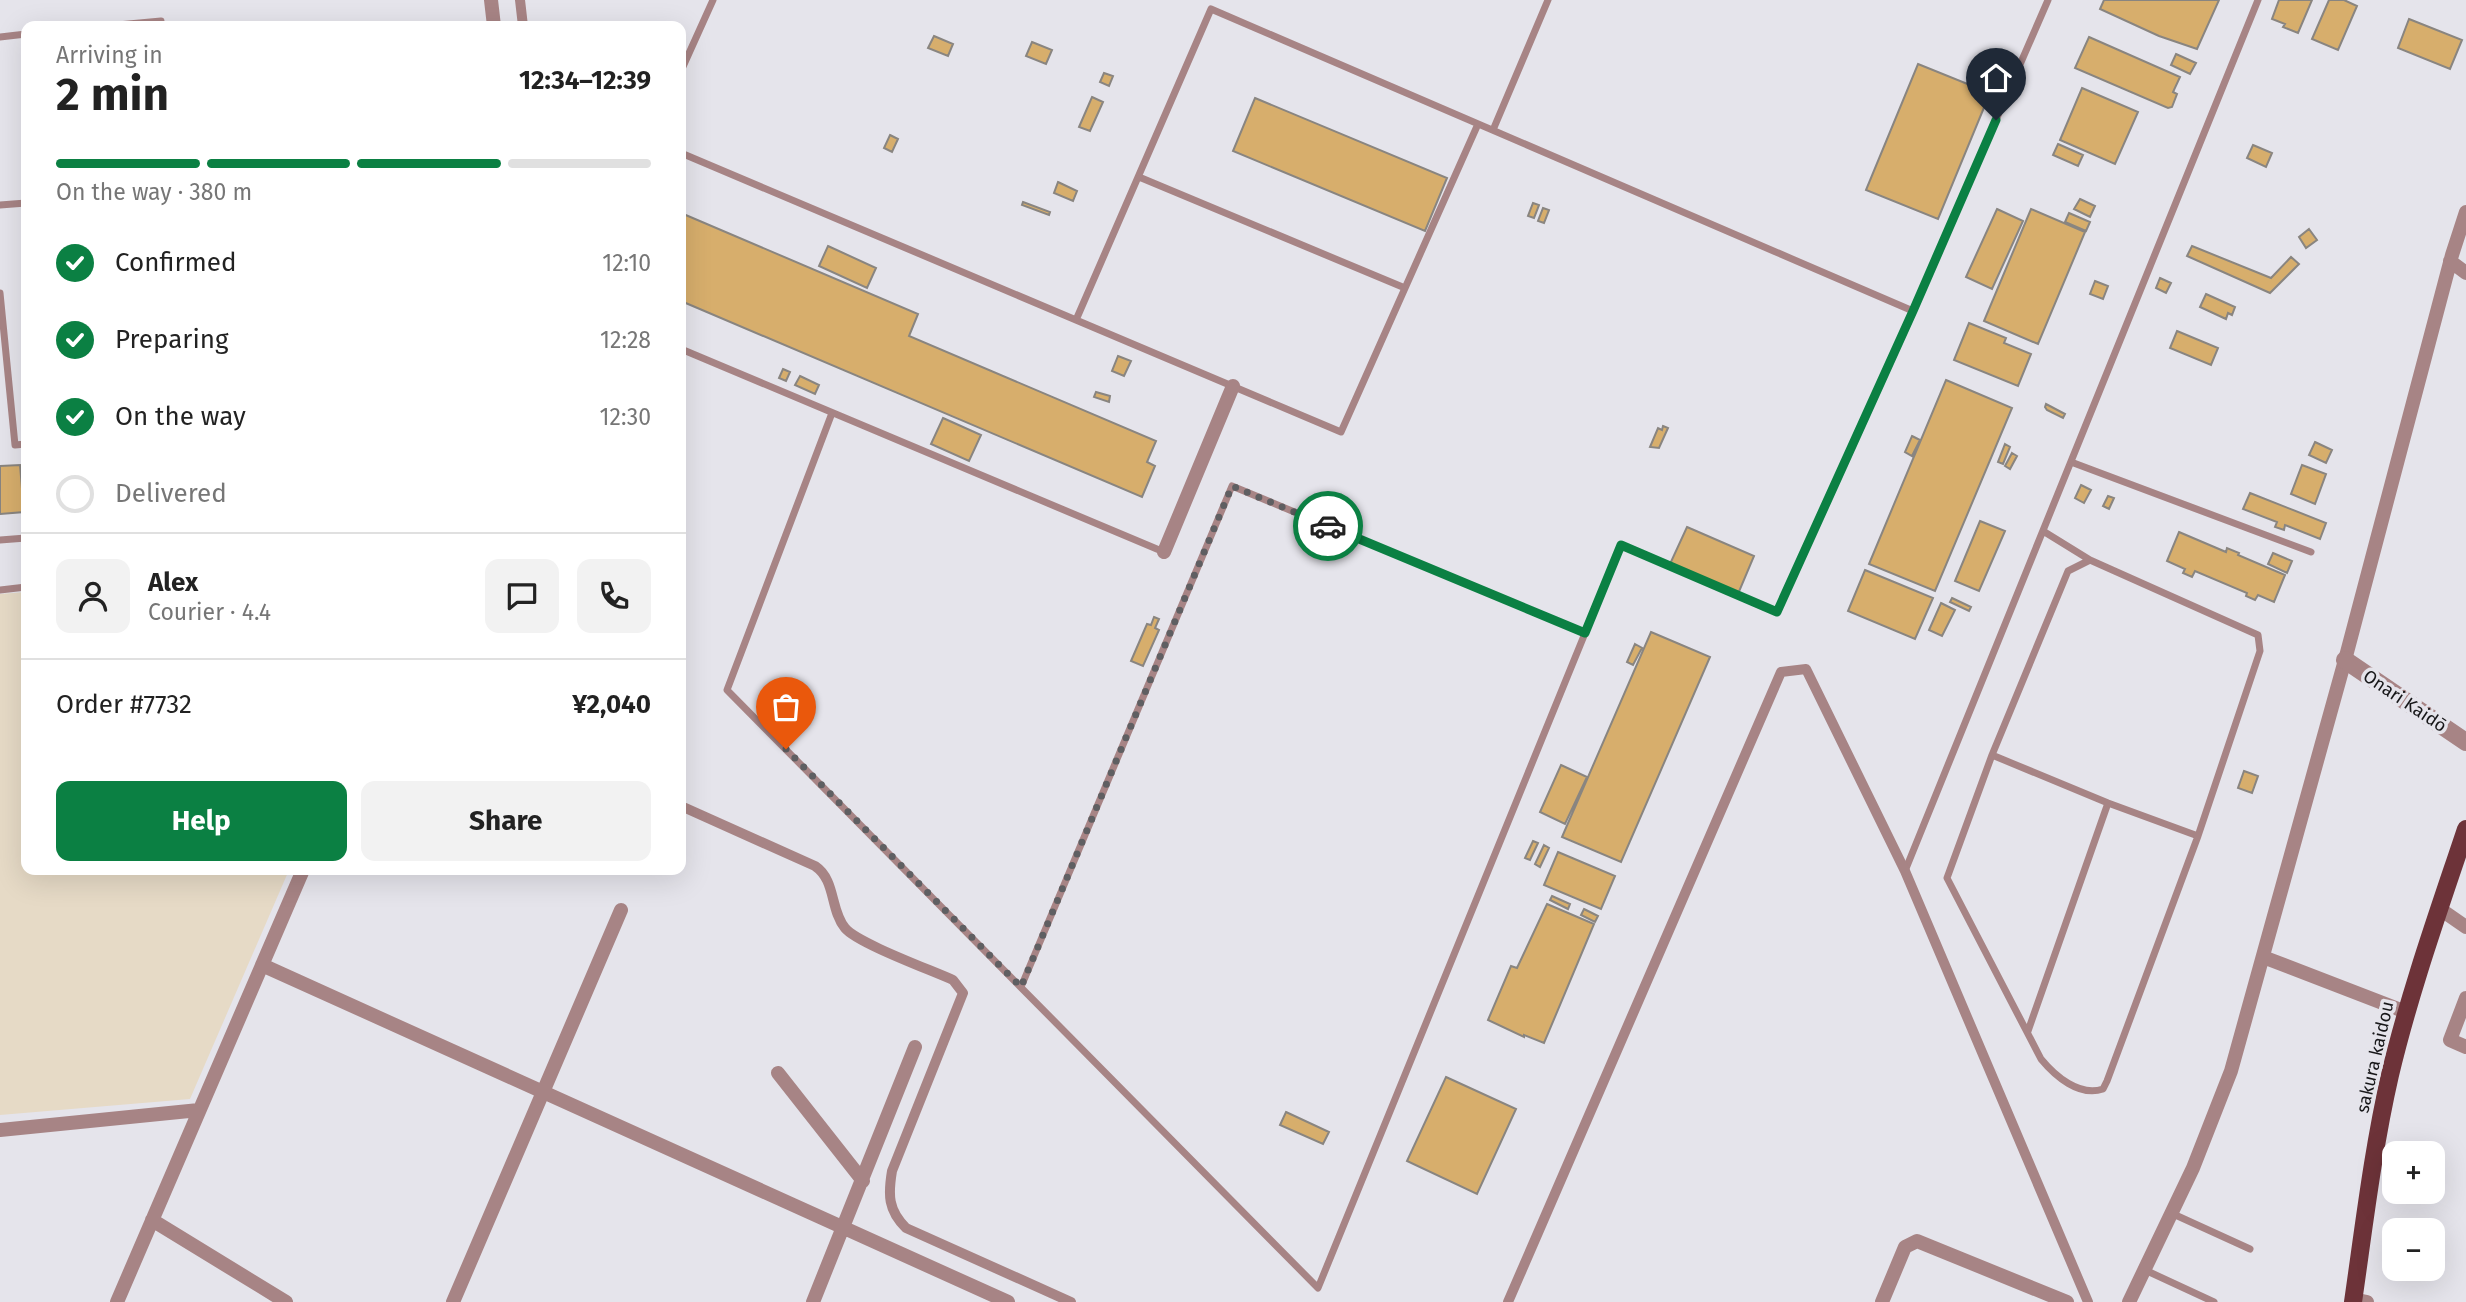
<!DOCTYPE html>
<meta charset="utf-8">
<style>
:root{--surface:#fff;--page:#f2f2f2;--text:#222;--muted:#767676;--line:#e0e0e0;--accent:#0b8043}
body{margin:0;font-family:"Fira Sans",sans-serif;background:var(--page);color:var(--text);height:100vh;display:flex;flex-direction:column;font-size:26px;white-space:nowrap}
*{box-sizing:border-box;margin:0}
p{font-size:23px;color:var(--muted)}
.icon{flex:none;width:38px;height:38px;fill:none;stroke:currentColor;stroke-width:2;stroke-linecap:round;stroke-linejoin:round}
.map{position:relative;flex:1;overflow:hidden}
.side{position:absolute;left:21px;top:21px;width:665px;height:854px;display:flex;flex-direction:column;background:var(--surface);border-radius:14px;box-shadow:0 7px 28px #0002}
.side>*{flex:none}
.tools{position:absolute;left:2382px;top:1141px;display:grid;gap:14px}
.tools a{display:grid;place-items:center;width:63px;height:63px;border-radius:14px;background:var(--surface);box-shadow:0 7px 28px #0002;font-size:35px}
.pin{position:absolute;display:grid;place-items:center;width:60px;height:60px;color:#fff;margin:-72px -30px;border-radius:50% 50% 50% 0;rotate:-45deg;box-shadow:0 0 7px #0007}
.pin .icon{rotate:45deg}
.courier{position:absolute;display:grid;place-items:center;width:70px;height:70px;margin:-35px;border:5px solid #0b8043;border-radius:50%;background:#fff;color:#222;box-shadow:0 2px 9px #0007}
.head em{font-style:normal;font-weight:700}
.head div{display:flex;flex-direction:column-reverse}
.head{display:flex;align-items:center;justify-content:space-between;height:119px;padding:0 35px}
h1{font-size:46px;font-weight:700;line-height:52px}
.bar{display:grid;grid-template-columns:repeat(4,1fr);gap:10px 7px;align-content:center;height:84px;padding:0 35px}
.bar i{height:9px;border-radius:5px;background:var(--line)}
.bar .selected{background:var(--accent)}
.bar p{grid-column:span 4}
.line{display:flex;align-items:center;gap:18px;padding:0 35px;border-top:2px solid var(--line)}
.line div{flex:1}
.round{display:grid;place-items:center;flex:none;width:74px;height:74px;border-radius:14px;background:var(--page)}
ol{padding:0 35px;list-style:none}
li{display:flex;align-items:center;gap:21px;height:77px}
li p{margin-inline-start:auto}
li .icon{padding:7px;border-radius:50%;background:var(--accent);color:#fff;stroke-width:4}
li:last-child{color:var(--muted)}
li i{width:38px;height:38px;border:4px solid var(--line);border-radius:50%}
.primary-button{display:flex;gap:14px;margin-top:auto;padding:14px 35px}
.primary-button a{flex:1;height:80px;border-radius:14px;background:var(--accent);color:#fff;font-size:28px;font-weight:700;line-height:80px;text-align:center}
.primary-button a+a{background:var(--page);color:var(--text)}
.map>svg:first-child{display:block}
</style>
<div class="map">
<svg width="2466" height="1302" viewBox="0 0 2466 1302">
<rect width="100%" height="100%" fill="#e5e4eb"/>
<path fill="#e6dac6" d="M26,592V870H289L190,1099L0,1115V594Z"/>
<path fill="#d7ae6c" stroke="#898580" stroke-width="2" d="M2104,0H2219L2197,49L2159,36L2100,9Z
M2279,0H2312L2298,33L2283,27L2285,24L2272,19Z
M2329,0H2344L2357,6L2338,50L2312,39Z
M2409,19L2462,40L2450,69L2398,48Z
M934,36L953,44L948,56L928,48Z
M2089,37L2180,77L2173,92L2177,94L2172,107L2168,108L2075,68Z
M1032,42L1052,50L1046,64L1026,56Z
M2176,54L2196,63L2190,74L2171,65Z
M1918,64L1990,93L1938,219L1866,190Z
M1104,73L1113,76L1109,86L1100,82Z
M2082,88L2138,112L2115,164L2060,140Z
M1092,97L1103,102L1090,131L1079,127Z
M1255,98L1447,178L1425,231L1233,151Z
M890,135L898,139L892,152L884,148Z
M2058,144L2083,155L2078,166L2053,155Z
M2253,145L2272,153L2266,167L2247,158Z
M1058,182L1077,191L1073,201L1054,193Z
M2080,199L2095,206L2090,217L2074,209Z
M1023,202L1050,212L1049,215L1022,205Z
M1533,203L1539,205L1534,218L1528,216Z
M1543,208L1549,210L1544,223L1538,221Z
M1997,209L2023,221L1992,289L1966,277Z
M2031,209L2085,232L2038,344L1984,321Z
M681,213L918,314L909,336L1156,441L1147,462L1155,466L1142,497L681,301Z
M2069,213L2090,222L2086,231L2065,222Z
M2309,229L2317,240L2306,248L2299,237Z
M828,246L876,268L867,288L819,266Z
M2192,246L2271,278L2291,257L2299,264L2270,293L2187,256Z
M2160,278L2171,283L2166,293L2156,288Z
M2095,281L2108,286L2103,299L2090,294Z
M2206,294L2235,307L2232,315L2228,313L2226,319L2200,307Z
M1969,323L2006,338L2004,343L2031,354L2018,386L1954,360Z
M2177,331L2218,348L2211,365L2170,348Z
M1118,356L1131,361L1124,376L1112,371Z
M783,369L790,372L786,381L779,378Z
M800,376L819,385L815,394L795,385Z
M1946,380L2012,408L1935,591L1869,564Z
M1096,392L1110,396L1109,402L1094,397Z
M2046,404L2065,414L2063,418L2047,410L2045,407Z
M943,418L981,435L969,461L931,444Z
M1663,426L1668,428L1659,448L1650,447L1658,428L1662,430Z
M1912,436L1920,440L1912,456L1905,452Z
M2315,442L2332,450L2326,463L2309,455Z
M2005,444L2010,447L2003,464L1998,462Z
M2012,453L2017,456L2010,469L2005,466Z
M20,465L24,512L0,514V466Z
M2302,465L2326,474L2315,504L2291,494Z
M2081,485L2091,490L2084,503L2075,498Z
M2250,493L2326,523L2320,539L2285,525L2284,530L2275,527L2277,522L2243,509Z
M2108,496L2114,498L2109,509L2103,506Z
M1980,521L2005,531L1979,591L1955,581Z
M1687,527L1754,556L1738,594L1670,564Z
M2179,532L2226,552L2227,548L2239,553L2238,555L2285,575L2274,602L2258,595L2255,600L2246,596L2247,593L2195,571L2192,577L2183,573L2185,569L2167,561Z
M2273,553L2292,561L2287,573L2268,564Z
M1865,570L1933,598L1915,639L1848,611Z
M1952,598L1971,607L1969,611L1950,602Z
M1941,603L1955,610L1942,636L1929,630Z
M1154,617L1159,619L1155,628L1159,630L1143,666L1131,661L1147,624L1151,625Z
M1651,632L1710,657L1621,862L1562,837Z
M1635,644L1642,648L1633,665L1627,662Z
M1561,765L1587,777L1565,824L1540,812Z
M2244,771L2258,776L2252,793L2238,788Z
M1533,841L1538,843L1530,860L1525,858Z
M1544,845L1549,848L1540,867L1535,864Z
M1558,852L1615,876L1601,909L1544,885Z
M1552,896L1570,904L1568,909L1550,900Z
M1547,904L1594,924L1544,1043L1524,1035V1037L1488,1020L1511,966L1517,968Z
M1584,909L1598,916L1595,922L1581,915Z
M1446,1077L1516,1109L1477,1194L1407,1161Z
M1286,1112L1329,1132L1323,1144L1280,1125Z"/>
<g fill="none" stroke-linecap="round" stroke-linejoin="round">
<path stroke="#a78485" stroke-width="7" d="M107,26L161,21
M0,37L26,34
M681,71L713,0
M1493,130L1548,0
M681,153L1341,432L1478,124
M1139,177L1405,288
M0,205L26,203
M0,293L15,445L26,444
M1076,320L1211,9L1913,311L2048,0
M681,349L1164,552
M832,413L727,690L1318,1288L1621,545L1777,612L1913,311
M2071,462L2311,552
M2043,531L2090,560L2068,571L1992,755L1947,878L2041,1059C2055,1076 2079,1097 2103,1089L2107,1081L2198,836L2260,651L2258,635L2090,560
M0,540L26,538
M0,590L26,587
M1992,755L2108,803L2198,836
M1905,871L2258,0
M1021,987L1232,486L1585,633
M2028,1031L2108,803
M2171,1213L2250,1249
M2145,1270L2214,1302"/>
<path stroke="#a78485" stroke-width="10" d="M520,0L523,26
M681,806L815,866C836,880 830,910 845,928C857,943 931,970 953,980L963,993L892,1171C888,1195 888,1210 906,1228L1071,1302
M1508,1302L1781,672L1806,669L1905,871L2088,1302"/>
<path stroke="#a78485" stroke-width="14" d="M491,0L494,26
M2450,261L2466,273
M1164,552L1233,386
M2440,909L2466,927
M2263,957L2406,1012
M262,965L1008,1302
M2466,998L2450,1040L2466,1047
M778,1073L863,1181
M0,1130L199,1110
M152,1220L286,1302
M2353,1299L2367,1302
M117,1302L303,870
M453,1302L621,910
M813,1302L915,1047
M1882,1302L1905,1247L1917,1241L2067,1302
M2129,1302L2193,1168L2231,1071L2345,660L2452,255L2466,212"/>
<path stroke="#a78485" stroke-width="18" d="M2345,660L2466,742"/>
<path stroke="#6d3339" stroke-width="18" d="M2353,1302C2364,1226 2373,1149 2390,1075C2410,991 2439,910 2466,829"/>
</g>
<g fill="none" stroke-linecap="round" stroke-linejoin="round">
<path stroke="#5f5f62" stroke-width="7" stroke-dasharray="0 12.6" d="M786,749L1021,987L1232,486L1328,526"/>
<path stroke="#0b8043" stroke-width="9" d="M1328,526L1585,633L1621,545L1777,612L1913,311L1996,120"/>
</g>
<g text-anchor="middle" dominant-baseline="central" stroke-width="7" stroke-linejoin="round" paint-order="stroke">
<g font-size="18" fill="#171719" stroke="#e5e4eb">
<text transform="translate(2405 701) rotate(34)">Onari Kaidō</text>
<text transform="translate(2375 1057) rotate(-77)">sakura kaidou</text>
</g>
</g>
</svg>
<div class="tools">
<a>+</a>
<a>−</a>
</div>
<div class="pin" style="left:786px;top:749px;background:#ea580c"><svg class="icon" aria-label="bag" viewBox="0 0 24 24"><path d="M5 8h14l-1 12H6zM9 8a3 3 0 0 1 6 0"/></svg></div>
<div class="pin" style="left:1996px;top:120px;background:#1f2937"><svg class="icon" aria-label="home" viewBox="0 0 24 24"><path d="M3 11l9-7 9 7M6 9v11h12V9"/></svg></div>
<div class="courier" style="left:1328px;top:526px"><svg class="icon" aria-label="car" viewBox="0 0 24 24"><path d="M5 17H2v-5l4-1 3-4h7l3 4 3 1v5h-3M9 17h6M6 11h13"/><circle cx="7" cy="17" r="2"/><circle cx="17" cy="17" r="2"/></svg></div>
<section class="side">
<div class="head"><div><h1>2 min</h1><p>Arriving in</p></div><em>12:34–12:39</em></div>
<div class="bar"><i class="selected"></i><i class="selected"></i><i class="selected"></i><i></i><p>On the way · 380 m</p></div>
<ol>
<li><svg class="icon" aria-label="check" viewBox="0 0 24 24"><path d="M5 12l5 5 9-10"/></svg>Confirmed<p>12:10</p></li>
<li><svg class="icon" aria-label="check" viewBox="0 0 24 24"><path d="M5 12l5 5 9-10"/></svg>Preparing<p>12:28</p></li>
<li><svg class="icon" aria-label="check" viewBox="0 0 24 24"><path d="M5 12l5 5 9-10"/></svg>On the way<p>12:30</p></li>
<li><i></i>Delivered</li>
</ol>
<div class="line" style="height:126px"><a class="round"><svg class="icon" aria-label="person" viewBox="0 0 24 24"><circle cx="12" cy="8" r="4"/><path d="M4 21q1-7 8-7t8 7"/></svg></a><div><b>Alex</b><p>Courier · 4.4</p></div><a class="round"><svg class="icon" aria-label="chat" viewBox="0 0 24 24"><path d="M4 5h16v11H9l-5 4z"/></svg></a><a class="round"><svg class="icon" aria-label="phone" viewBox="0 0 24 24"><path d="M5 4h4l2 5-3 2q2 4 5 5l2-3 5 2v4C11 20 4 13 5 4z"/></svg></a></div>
<div class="line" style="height:91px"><div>Order #7732</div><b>¥2,040</b></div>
<div class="primary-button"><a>Help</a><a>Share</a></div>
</section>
</div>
